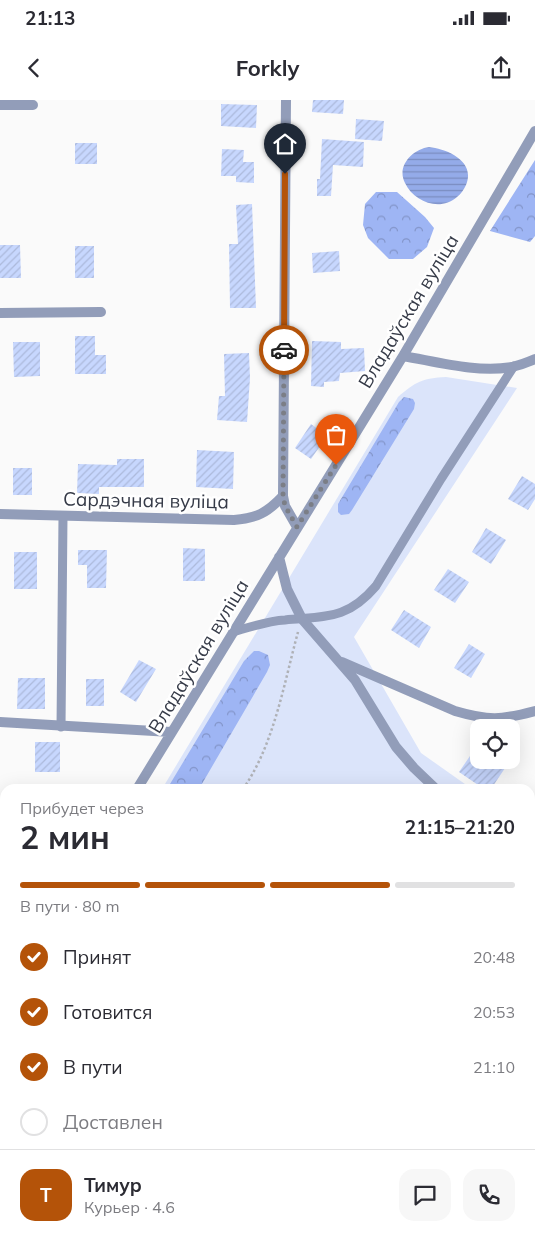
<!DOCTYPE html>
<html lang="ru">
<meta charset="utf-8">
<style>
:root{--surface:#fff;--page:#f7f7f7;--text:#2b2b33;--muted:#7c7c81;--line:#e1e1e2;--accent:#b45309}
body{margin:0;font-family:Mulish,sans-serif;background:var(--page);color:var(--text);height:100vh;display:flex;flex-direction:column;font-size:19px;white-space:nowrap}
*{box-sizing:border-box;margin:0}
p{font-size:16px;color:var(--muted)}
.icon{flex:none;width:28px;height:28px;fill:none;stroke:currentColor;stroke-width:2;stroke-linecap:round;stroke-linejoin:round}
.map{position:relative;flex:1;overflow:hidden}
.sheet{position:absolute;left:0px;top:684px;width:535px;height:466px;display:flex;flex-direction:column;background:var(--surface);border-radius:15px 15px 0 0;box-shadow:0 5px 20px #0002}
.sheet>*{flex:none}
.controls{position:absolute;left:470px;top:619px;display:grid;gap:10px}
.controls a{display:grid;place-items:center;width:50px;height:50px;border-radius:10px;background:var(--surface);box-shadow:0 5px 20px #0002;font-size:25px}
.pin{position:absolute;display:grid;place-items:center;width:42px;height:42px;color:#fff;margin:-51px -21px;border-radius:50% 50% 50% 0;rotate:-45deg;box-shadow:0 0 5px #0007}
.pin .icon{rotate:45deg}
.courier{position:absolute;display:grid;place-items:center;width:50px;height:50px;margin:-25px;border:4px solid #b45309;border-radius:50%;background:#fff;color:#222;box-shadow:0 1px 6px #0007}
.overview em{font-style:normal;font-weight:700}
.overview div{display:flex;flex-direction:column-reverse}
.overview{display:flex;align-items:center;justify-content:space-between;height:85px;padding:0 20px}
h1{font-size:32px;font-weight:700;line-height:38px}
.bar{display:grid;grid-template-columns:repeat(4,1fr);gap:8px 5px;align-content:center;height:60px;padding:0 20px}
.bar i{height:6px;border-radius:4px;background:var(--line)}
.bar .on{background:var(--accent)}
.bar p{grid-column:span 4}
.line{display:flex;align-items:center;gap:12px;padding:0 20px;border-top:1px solid var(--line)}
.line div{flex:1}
.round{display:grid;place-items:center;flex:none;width:52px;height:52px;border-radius:15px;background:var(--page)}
ol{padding:0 20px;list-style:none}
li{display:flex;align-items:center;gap:15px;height:55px}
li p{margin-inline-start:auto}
li .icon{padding:5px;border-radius:50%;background:var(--accent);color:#fff;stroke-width:4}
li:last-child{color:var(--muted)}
li i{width:28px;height:28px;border:2px solid var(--line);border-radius:50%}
.status{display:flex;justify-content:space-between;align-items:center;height:35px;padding:0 25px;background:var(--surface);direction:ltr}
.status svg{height:14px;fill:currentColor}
header{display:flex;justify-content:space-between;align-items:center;height:65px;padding:0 20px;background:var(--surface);font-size:22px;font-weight:700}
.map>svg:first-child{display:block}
</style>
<div class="status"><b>21:13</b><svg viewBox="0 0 49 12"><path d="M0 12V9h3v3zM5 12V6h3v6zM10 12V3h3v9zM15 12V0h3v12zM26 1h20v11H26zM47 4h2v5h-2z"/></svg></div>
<header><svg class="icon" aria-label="back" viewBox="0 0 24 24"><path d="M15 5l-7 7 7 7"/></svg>Forkly<svg class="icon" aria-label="share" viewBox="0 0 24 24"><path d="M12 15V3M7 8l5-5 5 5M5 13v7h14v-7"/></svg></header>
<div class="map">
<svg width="535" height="1149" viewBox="0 0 535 1149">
<defs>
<pattern id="forest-crowns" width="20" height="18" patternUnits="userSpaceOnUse" patternTransform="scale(1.25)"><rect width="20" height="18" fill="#9eb5f4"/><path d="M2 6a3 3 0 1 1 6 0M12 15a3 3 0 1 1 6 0" fill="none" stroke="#8294c8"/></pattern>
<pattern id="water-rules" width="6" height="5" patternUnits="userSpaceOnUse" patternTransform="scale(1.25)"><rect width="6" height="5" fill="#94abe9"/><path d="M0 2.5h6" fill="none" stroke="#7a8cbf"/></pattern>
<pattern id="building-hatch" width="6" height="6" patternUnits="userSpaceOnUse" patternTransform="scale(1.25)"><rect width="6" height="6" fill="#c7d7fe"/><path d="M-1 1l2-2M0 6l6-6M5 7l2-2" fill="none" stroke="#acb9db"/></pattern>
</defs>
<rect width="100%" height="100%" fill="#fafafa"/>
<path fill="#dbe4fa" d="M446,277L517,288L354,537L421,653L472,689H162L398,297C415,282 423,278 446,277Z
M530,730L535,734V1149H0V957L5,948V1145H530Z"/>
<path fill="url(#forest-crowns)" d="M535,60V136L530,142L490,131Z
M376,92H397L425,117L434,128L427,147L413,159H389L368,138L363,125L365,104Z
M404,297L413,299L415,303L414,309L352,410L349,414L341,415L338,412V404L399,302Z
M254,551H259L268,555L270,565L267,572L199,689H167L244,561Z"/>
<path fill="url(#water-rules)" d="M429,47C447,49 476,61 466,85C464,89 461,94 457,97C440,112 414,102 405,83C396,66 413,49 429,47Z
M530,829L535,835V1149H25L26,1145H530Z"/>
<path fill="url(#building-hatch)" d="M313,0H344L343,14L312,12Z
M221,4L257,5L256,28L221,26Z
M356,19L384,21L382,41L355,39Z
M322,39L364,42L363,67L333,65L331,96H317V79H320Z
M75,43H97V64H75Z
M222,49L244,50L243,62H254V83L236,82V76H221Z
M252,104L256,208H230L229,144H238L236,105Z
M0,145H20L21,178H0Z
M75,146H94V178H75Z
M339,151L340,171L313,173L312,153Z
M75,236H95V255H106V274H75Z
M312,241L341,242V249L364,248L365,271L340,273L339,281L324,282V287L311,286Z
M13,242H40V276L14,277Z
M249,253L250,278L247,322L217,320L219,296H225L224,254Z
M311,324L327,336L311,359L295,348Z
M197,350L234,352L233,389L196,387Z
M117,359H144V387H99V394L77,393L78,364L117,365Z
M13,368H32V395H13Z
M522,376L535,384V399L528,410L508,399Z
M486,428L506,440L491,464L472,452Z
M183,448L205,449V481H183Z
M78,450H107L106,488H87V465H78Z
M14,452H37V489H14Z
M448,469L469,482L455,503L434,490Z
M404,510L431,527L419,548L391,530Z
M469,544L485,554L471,578L454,568Z
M139,560L156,569L136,602L120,592Z
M18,578H45V609H17Z
M86,579H104V606H86Z
M35,642H60V672H35Z
M479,643V660H500L507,665L491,689H484L459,672Z"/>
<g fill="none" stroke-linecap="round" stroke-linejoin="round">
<path stroke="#afb1b6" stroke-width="2.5" stroke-dasharray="2.5 2.5" stroke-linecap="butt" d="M243,689C274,645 284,583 298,532
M0,1103L5,1079"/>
<path stroke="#929db9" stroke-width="9" d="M233,532C250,527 267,521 285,520C326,516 347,520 376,486L441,379L514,266
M61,627L63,416"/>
<path stroke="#929db9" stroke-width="10" d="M286,0L283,396L285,406L297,427
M0,5H33
M0,213L101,212
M403,256C438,262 477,273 512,267C520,265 528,262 535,259
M0,414L234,420C257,418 267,413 283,396
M279,457L287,489L302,519L355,580L396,647L414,668L436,689
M342,562L455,611C489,621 501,620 535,611
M0,622L171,632
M137,689L403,256L535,31
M530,756L535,759
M0,786L5,789
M0,915L5,907"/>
</g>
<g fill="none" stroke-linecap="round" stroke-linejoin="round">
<path stroke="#7b7e86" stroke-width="5" stroke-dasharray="0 9" d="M284,250L283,396L285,406L297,427L336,365"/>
<path stroke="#b45309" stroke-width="6" d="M284,250L285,74"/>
</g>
<g text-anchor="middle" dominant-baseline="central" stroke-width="5" stroke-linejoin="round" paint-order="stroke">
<g font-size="19" fill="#363b48" stroke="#fff">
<text transform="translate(408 211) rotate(-59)">Владаўская вуліца</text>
<text transform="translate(146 400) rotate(1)">Сардэчная вуліца</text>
<text transform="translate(198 556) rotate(-59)">Владаўская вуліца</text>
</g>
</g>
</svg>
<div class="controls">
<a><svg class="icon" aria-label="locate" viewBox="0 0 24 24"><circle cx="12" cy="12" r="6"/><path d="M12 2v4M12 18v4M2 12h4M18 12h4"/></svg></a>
</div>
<div class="pin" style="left:336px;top:365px;background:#ea580c"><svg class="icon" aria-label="bag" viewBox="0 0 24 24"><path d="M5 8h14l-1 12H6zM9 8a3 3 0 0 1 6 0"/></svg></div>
<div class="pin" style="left:285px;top:74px;background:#1f2937"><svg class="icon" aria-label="home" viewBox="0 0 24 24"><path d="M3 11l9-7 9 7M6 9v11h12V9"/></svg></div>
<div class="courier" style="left:284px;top:250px"><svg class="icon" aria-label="car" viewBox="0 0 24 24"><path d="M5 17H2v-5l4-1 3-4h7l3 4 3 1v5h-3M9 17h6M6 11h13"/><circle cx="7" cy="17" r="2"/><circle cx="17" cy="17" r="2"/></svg></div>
<section class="sheet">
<div class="overview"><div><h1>2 мин</h1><p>Прибудет через</p></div><em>21:15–21:20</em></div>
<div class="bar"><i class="on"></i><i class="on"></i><i class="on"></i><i></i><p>В пути · 80 m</p></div>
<ol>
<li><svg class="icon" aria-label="check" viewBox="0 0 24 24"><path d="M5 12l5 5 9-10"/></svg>Принят<p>20:48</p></li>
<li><svg class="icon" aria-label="check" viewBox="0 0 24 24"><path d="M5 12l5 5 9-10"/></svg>Готовится<p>20:53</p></li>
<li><svg class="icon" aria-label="check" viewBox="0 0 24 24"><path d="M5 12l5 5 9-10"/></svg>В пути<p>21:10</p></li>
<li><i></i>Доставлен</li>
</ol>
<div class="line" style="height:90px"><b class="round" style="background:var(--accent);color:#fff">Т</b><div><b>Тимур</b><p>Курьер · 4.6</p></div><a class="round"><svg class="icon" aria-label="chat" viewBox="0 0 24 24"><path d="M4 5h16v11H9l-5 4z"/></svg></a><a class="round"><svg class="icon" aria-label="phone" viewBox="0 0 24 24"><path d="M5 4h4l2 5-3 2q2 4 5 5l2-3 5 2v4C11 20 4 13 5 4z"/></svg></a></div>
</section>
</div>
